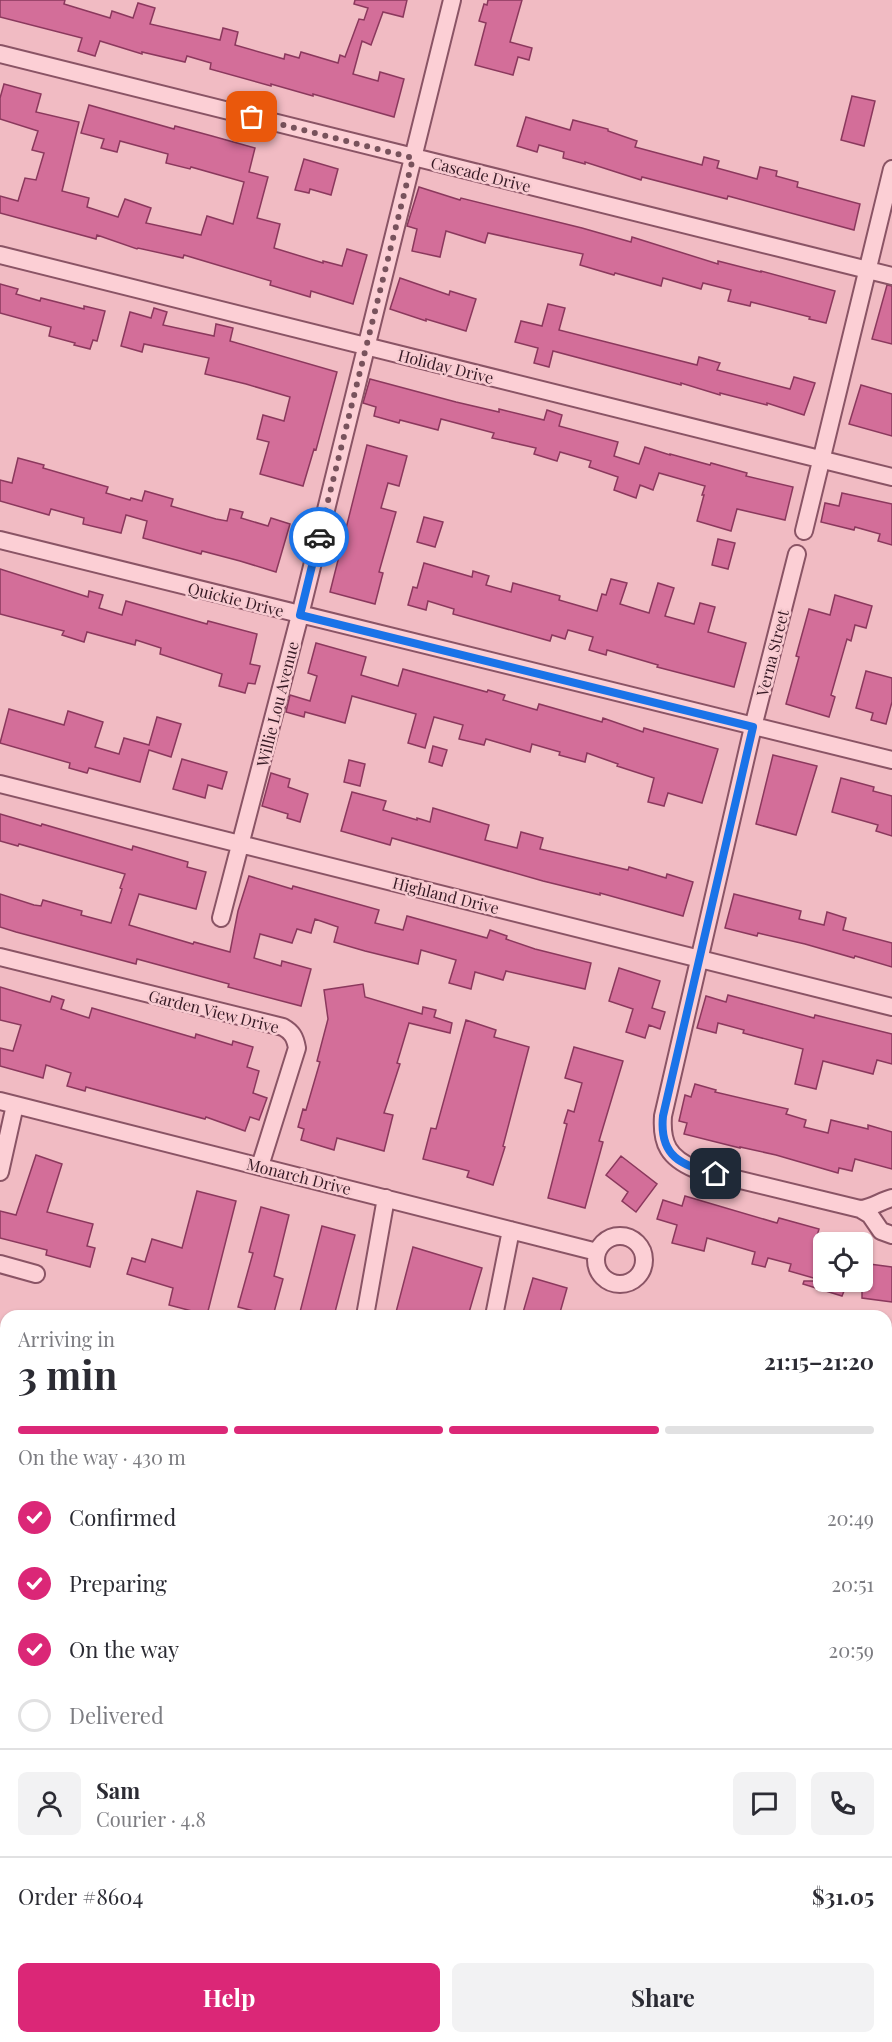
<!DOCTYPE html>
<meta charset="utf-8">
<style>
:root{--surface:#fff;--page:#f2f2f3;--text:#2b2b33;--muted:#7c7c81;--line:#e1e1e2;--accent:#db2777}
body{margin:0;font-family:"Playfair Display",serif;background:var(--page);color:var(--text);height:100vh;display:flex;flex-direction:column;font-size:22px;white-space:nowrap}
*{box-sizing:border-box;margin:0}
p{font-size:20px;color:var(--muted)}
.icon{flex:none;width:33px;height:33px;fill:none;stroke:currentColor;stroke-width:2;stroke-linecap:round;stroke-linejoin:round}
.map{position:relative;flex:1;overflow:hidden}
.sheet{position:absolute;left:0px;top:1310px;width:892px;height:734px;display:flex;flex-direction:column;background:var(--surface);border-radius:18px 18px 0 0;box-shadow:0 2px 4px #0004}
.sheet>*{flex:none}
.buttons{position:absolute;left:813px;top:1232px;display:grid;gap:12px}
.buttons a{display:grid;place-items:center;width:60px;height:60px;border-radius:9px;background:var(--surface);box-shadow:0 2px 4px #0004;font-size:30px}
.pin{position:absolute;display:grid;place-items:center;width:51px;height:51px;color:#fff;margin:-26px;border-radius:12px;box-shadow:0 3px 9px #0006}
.courier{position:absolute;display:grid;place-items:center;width:60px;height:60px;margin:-30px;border:4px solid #1a73e8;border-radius:50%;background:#fff;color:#222;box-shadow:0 2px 8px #0007}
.headline em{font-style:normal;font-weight:700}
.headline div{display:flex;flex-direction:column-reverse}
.headline{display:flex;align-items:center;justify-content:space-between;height:102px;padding:0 18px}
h1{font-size:39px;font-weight:700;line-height:45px}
.bar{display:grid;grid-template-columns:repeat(4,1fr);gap:9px 6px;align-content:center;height:72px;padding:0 18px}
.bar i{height:8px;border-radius:4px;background:var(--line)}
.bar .active{background:var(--accent)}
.bar p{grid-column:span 4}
.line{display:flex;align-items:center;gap:15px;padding:0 18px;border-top:2px solid var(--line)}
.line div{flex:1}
.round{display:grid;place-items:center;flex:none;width:63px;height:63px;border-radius:9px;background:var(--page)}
ol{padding:0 18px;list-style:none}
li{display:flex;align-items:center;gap:18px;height:66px}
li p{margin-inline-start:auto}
li .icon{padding:6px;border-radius:50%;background:var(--accent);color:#fff;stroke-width:4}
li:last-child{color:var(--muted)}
li i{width:33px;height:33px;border:3px solid var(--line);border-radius:50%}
.action{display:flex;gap:12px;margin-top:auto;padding:12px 18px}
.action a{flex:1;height:69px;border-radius:9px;background:var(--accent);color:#fff;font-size:24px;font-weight:700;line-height:69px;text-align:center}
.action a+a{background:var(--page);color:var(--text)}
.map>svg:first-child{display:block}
</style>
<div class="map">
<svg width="892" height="2042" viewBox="0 0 892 2042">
<rect width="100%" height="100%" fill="#f1bbc3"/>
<path fill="#d0a18f" d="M886,1850L892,1851V1895L887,1919Z
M489,2037H859L858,2042H487Z"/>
<path fill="#a5c2a0" stroke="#6b9067" stroke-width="1.5" d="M892,1906V2042H860L861,2037H886V1929Z"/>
<path fill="#d36e99" stroke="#8b385d" stroke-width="1.5" d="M0,0H65L64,4L110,18L112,11L133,18L138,3L155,8L150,24L220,40L223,28L238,32L235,45L284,59L285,54L299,58L301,52L338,63L340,55L345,57L359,19L364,20L368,8L354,4L355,0H407L403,17L383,12L371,45L362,41L353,74L378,81L380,72L404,79L394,117L313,94V96L271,84V86L210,69L211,63L187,56L185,62L142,52V54L100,41L95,56L78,51L82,38L0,17Z
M488,0H522L510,42L532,48L529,60L518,57L513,75L475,65L486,23L479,21L484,4L487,5Z
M4,84L41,94L36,112L79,122L62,191L89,198L87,207L118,217L125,199L151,208L146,223L201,235L207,216L233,224L244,182L191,167L190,169L166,163L168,154L120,141L117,152L101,148L104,139L81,133L89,105L174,129L175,126L212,136L255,148L249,172L268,177L257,218L280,224L274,248L323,263V261L342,266L347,249L367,255L353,304L311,291L310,297L270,285L271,281L184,255L183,258L138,248L137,249L97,235L96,239L0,213V196L18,201L25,178L36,180L44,153L32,150L38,131L0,119V98Z
M852,96L875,101L864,146L841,140Z
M526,117L570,130L573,120L608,129V131L637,141L635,147L702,165L704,157L719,161L717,168L757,179L760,167L777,171L776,176L798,182L797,187L860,204L854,230L728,196L727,199L642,177L641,180L585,162V164L563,158L564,152L539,145L537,152L517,146Z
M304,159L338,169L331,195L310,189L309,193L295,190Z
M419,187L460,200L461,198L582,228L631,242L632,237L718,264V261L761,272V271L835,291L826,323L809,319L810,317L751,302L750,306L728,301L731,290L703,283L701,289L663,278L661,286L615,273L614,275L580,265L583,254L488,233L485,243L446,231L440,257L412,251L417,229L407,226Z
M400,278L449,295L450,291L476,299L466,331L426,319V321L390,309Z
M0,284L18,289L16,294L40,301L41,298L84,309V306L105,311L97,341L93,340L90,349L74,345L75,343L49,336L51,327L0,313Z
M887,285L892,286V344L872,339Z
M548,304L565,308L559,330L697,365L699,357L720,363L717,370L790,389L794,377L815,383L804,415L767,403V405L720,393V395L681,383V385L553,351L549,367L534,363L538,348L515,342L521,321L542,326Z
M154,308L167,312L163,325L214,336L216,324L233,328L230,341L337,372L316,450L314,449L303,486L260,474L269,442L257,439L263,415L284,421L290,397L246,384L205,374L209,358L144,344L142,352L121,346L130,312L151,318Z
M370,379L456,402L499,412V409L544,420L547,410L562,415L559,426L618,442L614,456L639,464L645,447L670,455V454L710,465L711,463L747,473L746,476L793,487L785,520L737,509L731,531L697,521L704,495H702L705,486L659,473L653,490L640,485L636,498L614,490L618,477L589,467L591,461L560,452L557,461L534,454L536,448L492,438L494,433L441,419L438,430L400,420L399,423L374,416L376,407L363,403Z
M861,385L892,394V436L849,424Z
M367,445L407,456L399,486L388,483L381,508L396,512L379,572L383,573L375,604L330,592Z
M18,458L44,465L43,468L108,487L106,493L130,500L131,498L142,501L145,491L173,499L171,506L216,519L227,521L230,509L243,512L241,518L268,526L271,518L290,524L276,572L240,561L202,551L201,554L143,538L147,521L126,515L121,533L83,524L84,518L51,509L49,515L0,501V480L12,483Z
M842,493L892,504V545L878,541L880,534L855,527L854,530L821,522L825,503L839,506Z
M424,517L443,522L435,547L417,542Z
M718,539L735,543L728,569L712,565Z
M424,563L472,577L473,571L489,576L486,585L511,592L513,583L560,596L559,600L597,611L602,594L606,595L611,579L627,583L620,604L649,613L658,583L674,588L665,616L694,624L700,603L715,607L708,632L746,643L734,687L657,667L658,665L607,650L606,655L589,650L593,637L568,630L565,639L552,635L550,641L453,614L454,609L428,601L426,610L408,605L413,587L417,588Z
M0,569L88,597L89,591L103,595L99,608L122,615L126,601L207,624L208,621L257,634L250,664L260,666L255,684L248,683L245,693L219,686L222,674L160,654L161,648L136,640L135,645L87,632L84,642L62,635L64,631L0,614Z
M835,595L872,606L866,628L855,625L851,641L847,639L831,695L835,697L829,717L786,704L799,657L796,656L809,609L830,615Z
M316,643L366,657L361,675L398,686L403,669L487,692L488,690L505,695L503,700L537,710L539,704L602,722L603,718L643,732L644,728L718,749L702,803L668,793L664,806L648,802L654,778L617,766L618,764L587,753L585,762L559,755L560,752L532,744L530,752L486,739L484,745L459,739L463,725L434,717L425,748L408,743L416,714L352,696L345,723L305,712L304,717L286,712L290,695L310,701L317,676L308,673Z
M866,671L892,678V702L886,724L871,720L873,713L856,708Z
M9,709L64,725L68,711L103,722L95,747L119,754L124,738L149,745L157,717L181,724L171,757L149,750L140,782L89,768L87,773L69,768L70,763L0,743Z
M433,746L447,750L442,766L429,762Z
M773,755L817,766L796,835L756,824Z
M182,759L227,772L222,789L208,785L205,798L173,789Z
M349,760L365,764L360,786L344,782Z
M271,773L290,779L288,787L308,794L300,822L287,818L288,814L262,806Z
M841,778L874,787L873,791L892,796V836L876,831L878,825L832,812Z
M352,792L386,801L383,810L417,820V818L430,822L433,808L489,825L485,840L517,848L521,832L543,838L540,849L628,870L629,867L666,878L667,874L693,882L683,916L600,893V895L543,881L392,838L390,845L341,831Z
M0,814L41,826L42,824L132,850L133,846L188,862L187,867L206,872L196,909L139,894L129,925L193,944L194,942L230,952L238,911L249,876L292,889L293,886L379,910L375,923L403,930L407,916L487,938L490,930L507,936L506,939L535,949L591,963L585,989L506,971L503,980L475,972L471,989L449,983L456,960L421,950L418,964L365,951L334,942L338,927L315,919L311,933L297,929L292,943L260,934L254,958L281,966L282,961L311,969L301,1006L228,987L229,984L137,959L136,964L16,932L0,927V894L34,905L41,906L43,900L82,911L81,915L111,923L122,889L120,888L125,874L19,844L18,846L0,841Z
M734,894L801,911L799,919L824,925L827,912L846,918L843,930L892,943V967L855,956L854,958L805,944L758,933L757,936L725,928Z
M619,968L660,981L652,1008L665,1012L660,1029L649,1025L645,1038L626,1032L633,1009L609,1001Z
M363,984L365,997L422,1014L423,1007L436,1010L434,1017L452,1023L450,1033L409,1023L397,1063L400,1064L384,1113L393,1115L384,1151L337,1138L334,1150L301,1140L304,1129L298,1127L303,1109L306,1110L320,1062L317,1061L328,1019L324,990Z
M0,987L50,1002L52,996L64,1000L61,1009L89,1018L92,1008L195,1038L196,1034L232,1045L233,1041L253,1047L247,1067L259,1071L253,1093L267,1098L259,1120L250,1117L245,1131L206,1117L205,1119L86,1087L85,1091L67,1086L71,1073L46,1065L43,1078L0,1066V1048L13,1051L21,1025L0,1020Z
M728,995L814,1018L815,1015L892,1034V1064L877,1060L873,1074L823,1061L816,1089L795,1084L803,1049L743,1033L744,1030L718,1023L716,1033L697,1028L706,996L726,1002Z
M466,1020L496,1030L494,1037L529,1047L503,1146L505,1147L493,1185L467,1177L469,1171L423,1159L431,1128L436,1129Z
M574,1047L623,1061L599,1141L603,1142L585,1208L548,1198L567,1124L564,1123L568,1110L574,1112L582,1083L565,1078Z
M695,1084L716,1090L715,1092L788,1109L786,1114L806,1120L804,1127L828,1133L831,1120L868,1129V1125L892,1132V1169L855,1159L852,1171L839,1168L838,1173L776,1155L740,1147V1148L684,1134L687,1123L679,1121L685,1095L691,1097Z
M36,1155L62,1164L47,1212L93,1224L87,1246L95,1248L90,1267L46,1255L47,1250L0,1238V1211L16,1215Z
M621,1156L657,1184L636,1212L622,1201L628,1192L606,1175Z
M197,1191L236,1201L207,1315L169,1305L173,1288L127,1274L132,1258L145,1262L152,1239L182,1248Z
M685,1196L777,1223L779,1218L819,1229L817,1236L824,1238V1281L789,1271L791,1264L768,1258L765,1267L752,1264L755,1252L707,1238L704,1251L672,1243L677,1225L657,1219L663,1200L682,1206Z
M261,1207L289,1215L274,1276L283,1279L273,1316L238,1307L253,1253L249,1252Z
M322,1226L355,1235L342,1285L334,1316H299Z
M413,1247L482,1268L468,1316H395Z
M862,1263L892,1267V1302L862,1298Z
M533,1278L567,1288L559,1316H522Z
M804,1281H848L842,1296L803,1284Z"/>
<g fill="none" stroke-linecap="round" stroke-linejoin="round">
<g stroke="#8a5465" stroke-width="20">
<path id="minor" d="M0,54L892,276
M0,255L892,477
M804,531L892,169
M0,540L892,760
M797,554L753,727L663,1116C661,1144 669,1158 695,1169L860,1209
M0,784L892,1007
M221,918L300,615L452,0
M0,957L283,1027C292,1032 295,1037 297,1048L260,1166
M0,1101L597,1252
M0,1172L15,1105
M892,1198C880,1201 873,1208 860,1209L870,1215L881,1231L892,1235
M596 1260a24 24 0 1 1 48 0a24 24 0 1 1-48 0Z
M0,1264L36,1274
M365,1316L386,1198
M494,1316L511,1230
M0,1875L6,1876
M466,2042L467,2037"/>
</g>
<g stroke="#56293a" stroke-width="22">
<path id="major" d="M0,1655L6,1657
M886,1829L892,1830"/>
</g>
<use href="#minor" stroke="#fccfd5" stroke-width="16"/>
<use href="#major" stroke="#f98f9f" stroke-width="20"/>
</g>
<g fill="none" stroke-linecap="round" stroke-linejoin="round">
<path stroke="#78525c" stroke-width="6" stroke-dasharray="0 10.8" d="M252,117L413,158L319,537"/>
<path stroke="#1a73e8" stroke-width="8" d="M319,537L300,615L753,727L663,1116C659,1156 681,1166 716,1174"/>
</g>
<g text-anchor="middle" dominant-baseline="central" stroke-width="5" stroke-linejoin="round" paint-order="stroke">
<g font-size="16" fill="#371a25" stroke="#f8cbd1">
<text transform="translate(481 174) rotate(14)">Cascade Drive</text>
<text transform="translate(446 366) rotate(14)">Holiday Drive</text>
<text transform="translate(236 599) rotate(14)">Quickie Drive</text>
<text transform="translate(772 653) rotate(-76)">Verna Street</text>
<text transform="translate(277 704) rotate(-76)">Willie Lou Avenue</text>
<text transform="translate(446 895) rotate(14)">Highland Drive</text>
<text transform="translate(214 1011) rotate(14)">Garden View Drive</text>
<text transform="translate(299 1176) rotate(14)">Monarch Drive</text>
</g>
</g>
</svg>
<div class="buttons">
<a><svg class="icon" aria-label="locate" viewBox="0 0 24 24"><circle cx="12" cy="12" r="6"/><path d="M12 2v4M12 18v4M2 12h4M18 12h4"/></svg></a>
</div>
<div class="pin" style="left:252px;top:117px;background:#ea580c"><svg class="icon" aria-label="bag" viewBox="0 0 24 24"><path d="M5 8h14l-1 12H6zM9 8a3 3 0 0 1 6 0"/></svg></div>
<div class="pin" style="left:716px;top:1174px;background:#1f2937"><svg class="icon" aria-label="home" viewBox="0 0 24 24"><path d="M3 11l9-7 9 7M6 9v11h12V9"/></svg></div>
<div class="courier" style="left:319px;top:537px"><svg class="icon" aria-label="car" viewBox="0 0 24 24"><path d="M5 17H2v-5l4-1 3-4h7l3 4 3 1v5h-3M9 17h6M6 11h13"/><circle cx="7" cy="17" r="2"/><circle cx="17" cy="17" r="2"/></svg></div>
<section class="sheet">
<div class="headline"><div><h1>3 min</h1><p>Arriving in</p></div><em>21:15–21:20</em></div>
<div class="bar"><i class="active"></i><i class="active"></i><i class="active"></i><i></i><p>On the way · 430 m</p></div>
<ol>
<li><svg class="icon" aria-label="check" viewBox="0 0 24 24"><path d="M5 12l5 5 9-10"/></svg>Confirmed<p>20:49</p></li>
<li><svg class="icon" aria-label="check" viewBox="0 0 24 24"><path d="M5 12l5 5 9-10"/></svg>Preparing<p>20:51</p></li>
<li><svg class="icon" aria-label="check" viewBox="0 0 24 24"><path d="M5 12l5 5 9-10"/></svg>On the way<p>20:59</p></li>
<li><i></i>Delivered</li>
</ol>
<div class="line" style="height:108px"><a class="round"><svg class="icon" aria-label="person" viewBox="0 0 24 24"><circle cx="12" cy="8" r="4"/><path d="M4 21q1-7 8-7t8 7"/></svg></a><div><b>Sam</b><p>Courier · 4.8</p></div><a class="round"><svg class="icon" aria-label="chat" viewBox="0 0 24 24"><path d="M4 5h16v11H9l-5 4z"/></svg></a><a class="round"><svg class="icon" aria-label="phone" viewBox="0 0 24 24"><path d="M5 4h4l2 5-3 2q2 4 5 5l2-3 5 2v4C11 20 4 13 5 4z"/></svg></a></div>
<div class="line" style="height:78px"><div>Order #8604</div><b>$31.05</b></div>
<div class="action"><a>Help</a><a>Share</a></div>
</section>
</div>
